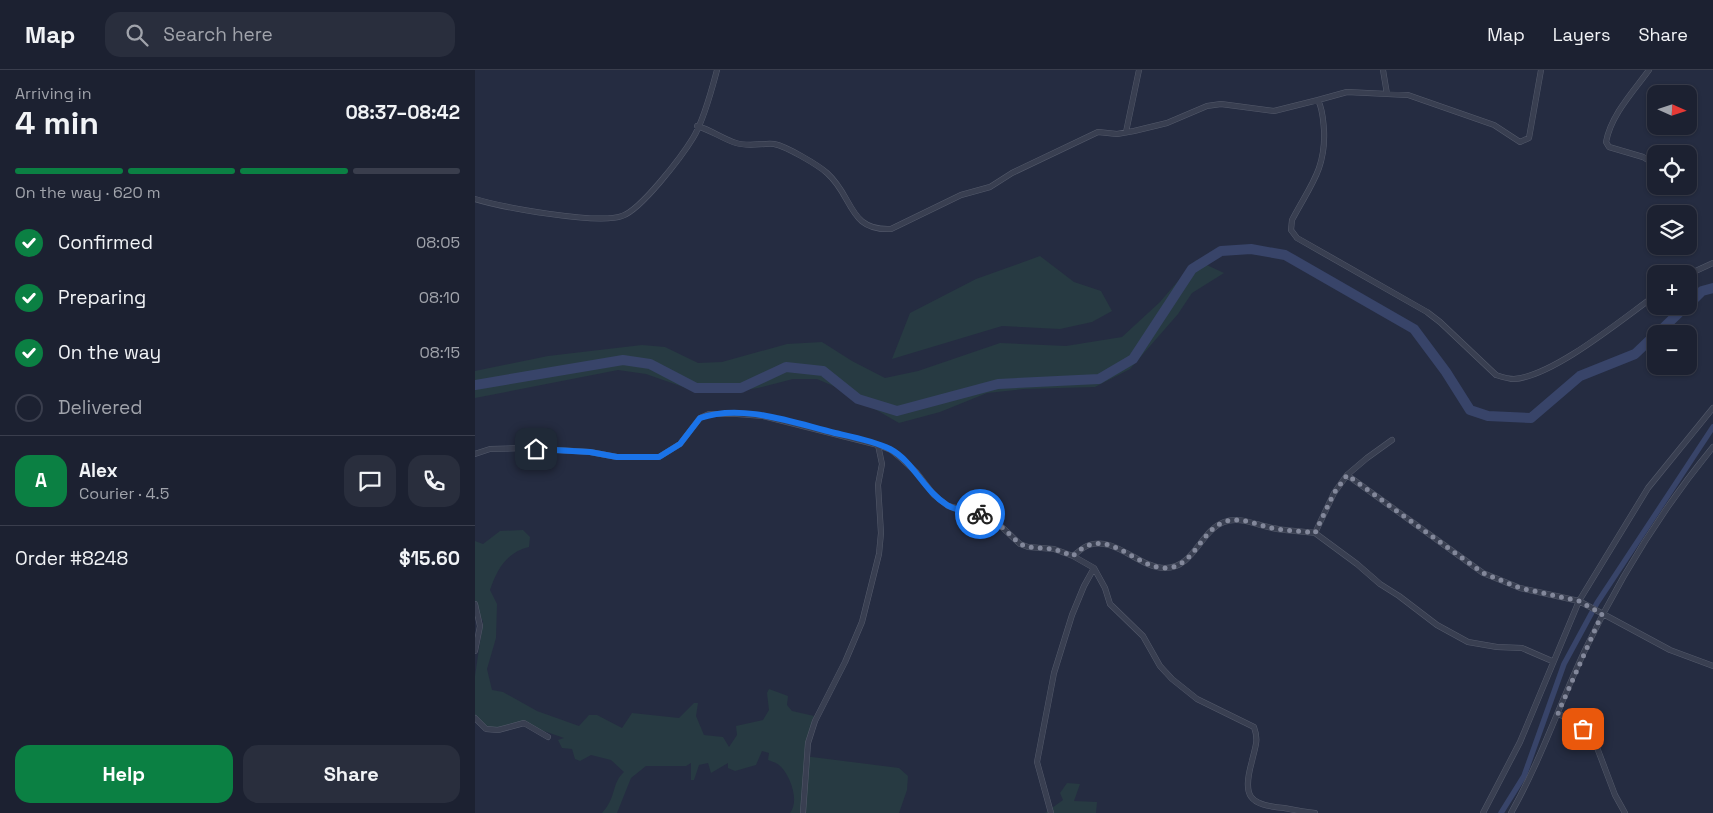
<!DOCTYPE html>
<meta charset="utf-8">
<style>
:root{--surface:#1c2131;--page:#292e3d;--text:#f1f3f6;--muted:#a0a3ab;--line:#3a3e4d;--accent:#0b8043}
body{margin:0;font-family:"Space Grotesk",sans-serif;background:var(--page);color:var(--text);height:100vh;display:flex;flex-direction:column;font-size:19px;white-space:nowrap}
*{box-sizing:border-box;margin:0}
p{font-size:16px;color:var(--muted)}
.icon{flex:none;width:28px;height:28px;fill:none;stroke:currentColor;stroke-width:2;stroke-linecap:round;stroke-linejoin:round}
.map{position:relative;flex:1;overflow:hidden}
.side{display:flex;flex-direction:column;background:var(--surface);width:475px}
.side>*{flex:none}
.needle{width:32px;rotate:93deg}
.controls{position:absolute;left:1172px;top:15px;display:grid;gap:10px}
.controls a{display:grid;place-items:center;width:50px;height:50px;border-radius:10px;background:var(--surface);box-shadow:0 1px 4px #0004,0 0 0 1px var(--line);font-size:25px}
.pin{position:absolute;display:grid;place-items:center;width:42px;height:42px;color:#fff;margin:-21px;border-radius:10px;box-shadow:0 2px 8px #0006}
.courier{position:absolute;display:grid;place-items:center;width:50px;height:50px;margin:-25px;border:4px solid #1a73e8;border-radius:50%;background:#fff;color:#222;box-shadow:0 1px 6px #0007}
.summary em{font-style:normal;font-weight:700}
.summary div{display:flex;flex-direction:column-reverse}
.summary{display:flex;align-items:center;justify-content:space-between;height:85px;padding:0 15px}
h1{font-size:32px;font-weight:700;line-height:38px}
.bar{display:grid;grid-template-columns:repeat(4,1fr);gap:8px 5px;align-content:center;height:60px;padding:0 15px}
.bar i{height:6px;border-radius:4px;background:var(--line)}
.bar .current{background:var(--accent)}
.bar p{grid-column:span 4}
.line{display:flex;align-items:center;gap:12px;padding:0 15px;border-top:1px solid var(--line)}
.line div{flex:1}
.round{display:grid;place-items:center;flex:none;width:52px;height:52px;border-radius:15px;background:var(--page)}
ol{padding:0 15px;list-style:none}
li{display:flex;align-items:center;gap:15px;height:55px}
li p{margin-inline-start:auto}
li .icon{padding:5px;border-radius:50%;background:var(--accent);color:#fff;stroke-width:4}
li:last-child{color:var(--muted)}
li i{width:28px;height:28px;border:2px solid var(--line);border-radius:50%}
.cta{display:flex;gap:10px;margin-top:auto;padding:10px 15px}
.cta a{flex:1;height:58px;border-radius:15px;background:var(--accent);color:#fff;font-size:20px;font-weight:700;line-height:58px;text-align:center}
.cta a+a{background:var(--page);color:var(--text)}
header{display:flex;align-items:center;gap:30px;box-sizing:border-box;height:70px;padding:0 25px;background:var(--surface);border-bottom:1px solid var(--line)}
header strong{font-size:24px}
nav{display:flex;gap:28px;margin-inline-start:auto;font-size:18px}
.search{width:350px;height:45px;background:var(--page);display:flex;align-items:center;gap:12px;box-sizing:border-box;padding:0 18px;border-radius:15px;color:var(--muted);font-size:19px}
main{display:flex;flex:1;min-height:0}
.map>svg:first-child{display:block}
</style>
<header>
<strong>Map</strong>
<div class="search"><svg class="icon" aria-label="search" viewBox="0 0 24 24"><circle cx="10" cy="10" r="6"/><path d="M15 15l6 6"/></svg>Search here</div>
<nav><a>Map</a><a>Layers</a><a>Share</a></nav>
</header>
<main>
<section class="side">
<div class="summary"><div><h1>4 min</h1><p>Arriving in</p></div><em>08:37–08:42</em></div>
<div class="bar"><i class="current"></i><i class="current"></i><i class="current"></i><i></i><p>On the way · 620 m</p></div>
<ol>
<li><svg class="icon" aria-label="check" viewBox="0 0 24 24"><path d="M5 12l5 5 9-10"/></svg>Confirmed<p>08:05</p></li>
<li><svg class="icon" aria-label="check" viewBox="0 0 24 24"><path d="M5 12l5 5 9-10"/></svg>Preparing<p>08:10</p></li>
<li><svg class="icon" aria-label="check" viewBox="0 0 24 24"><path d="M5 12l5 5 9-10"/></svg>On the way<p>08:15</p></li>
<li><i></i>Delivered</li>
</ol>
<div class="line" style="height:90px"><b class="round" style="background:var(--accent);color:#fff">A</b><div><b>Alex</b><p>Courier · 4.5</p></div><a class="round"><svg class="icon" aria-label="chat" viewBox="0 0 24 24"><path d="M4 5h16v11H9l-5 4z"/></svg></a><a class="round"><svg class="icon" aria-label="phone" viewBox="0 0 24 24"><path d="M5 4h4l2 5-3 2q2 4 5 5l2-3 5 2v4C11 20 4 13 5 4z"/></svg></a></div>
<div class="line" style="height:65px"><div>Order #8248</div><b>$15.60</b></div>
<div class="cta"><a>Help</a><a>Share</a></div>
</section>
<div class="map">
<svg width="1238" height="743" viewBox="0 0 1238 743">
<rect width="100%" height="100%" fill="#252c41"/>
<path fill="#273a42" d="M565,186L599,212L626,221L637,241L617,252L585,259L527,256L417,289L435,243L501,209Z
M721,190L749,203L717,223L703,244L655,299L620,317L549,319L512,323L465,342L424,353L363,318L342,309H318L283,318L249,323L211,318L171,304L143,300L0,328V301L73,286L167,275L190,277L223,293L247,292L312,274L347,272L377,291L410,308L443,301L525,273L591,276L647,267L685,232Z
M48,460L55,467L54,477C32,482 22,499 15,520L22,534L21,568L12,599L17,620L28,622L62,641L104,656L114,645H122L147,658L157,643L204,648L219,633H223L221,646L229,665L248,667L254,677L262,665L261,656L288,650L294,640L292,623L294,619L313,626L312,635L317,641L339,646L329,686L424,698L433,706L432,720L424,743H315C325,731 315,704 304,695C302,693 296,691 293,690L294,683L287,681L281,695L260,701L253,698V693L236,703L233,693L224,695L219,710H216V693L211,696H171L156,708L142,743H127C142,727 136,714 149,702L136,690L116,685L105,691L100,689L97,679L87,678L83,670L89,668L43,652L28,657L12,658L0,647V606L8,552L0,532V471L8,474L25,461Z
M592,713L605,714L599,731L622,732L621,743H570L588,730L585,723Z"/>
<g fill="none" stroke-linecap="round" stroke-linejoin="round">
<path stroke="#384469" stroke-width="5.5" d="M1026,743L1049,706L1089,594L1122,533L1238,357"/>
<path stroke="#384469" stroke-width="10" d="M1214,234L1227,221L1238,218
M1182,264L1211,236
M0,315L148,290L175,294L221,318H266L311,297L348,301L383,329L422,341L523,314L624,309L658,289L717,199L746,181L776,179L810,185L939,259L971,302L995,340L1013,346L1056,348L1105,306L1160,284L1181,264"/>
<g stroke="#545a6b" stroke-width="6">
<path id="minor" d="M908,0L912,24
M1174,0C1158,22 1136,45 1131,72L1134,77L1168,87L1181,95
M843,30L872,22L933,25L1019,55L1045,72L1054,68L1066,0
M222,56C236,60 248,69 261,73C274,77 286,73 299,74C311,76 343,95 352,103C379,127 373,161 416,159L486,125L515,117L537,103L623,62L642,64L659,61L692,53L732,36L746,34L799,41L843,30C848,40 848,49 849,60C851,100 834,117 817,150L816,160L822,168L952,242L965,252L1021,305C1027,307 1033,309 1039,309C1079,306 1147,249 1181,225
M651,62L664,0
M0,129C26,137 123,155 147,146C166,140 207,86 218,68C228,52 237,19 242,0
M1214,204L1238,193
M0,384L15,379L51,378L115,382L142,387H184L205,374L225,348L234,344H262L288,346L403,375L416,380L428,390L442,403L459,425L473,436L515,446L545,474L553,477L579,479L598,486L619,498L630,518L635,534L668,566L685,596L697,609L722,629L779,657C784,671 780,677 777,691C767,727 774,735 809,738C819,740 829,742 840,743
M872,405L892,388L917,370
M840,463L882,494L905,514L924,526L962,555L993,572L1022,577L1047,578L1077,591
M598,486C602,483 608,477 614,475C640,466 664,498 690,498C719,498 725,461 749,452C765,446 781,455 797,458C811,461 826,461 840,463L859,423L872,405L1008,503L1045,518L1104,531L1195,580L1238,596
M0,534L5,556L0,581
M1083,643L1118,667L1140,725L1150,743
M0,648L11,659L23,660L49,653L73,667
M328,743L333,673L340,651L370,592L387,552L404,484L406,463L403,415L407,394L403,375
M576,743L562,692L579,603L597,545L609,516L619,498
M1008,743L1045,672L1104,531L1173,418L1238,338
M1036,743C1066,690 1084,635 1110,580C1145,507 1187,439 1238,377"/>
</g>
<use href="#minor" stroke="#393f51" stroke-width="5"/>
</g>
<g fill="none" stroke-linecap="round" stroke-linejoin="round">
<path stroke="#83889b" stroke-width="5" stroke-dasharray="0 9" d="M505,444L515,446L545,474L553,477L579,479L598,486C602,482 608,477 614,475C640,466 664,498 690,498C719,498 725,461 749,452C765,446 781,455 797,458C811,461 826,461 840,463L859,423L872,405L1008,503L1045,518L1104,531L1127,544L1083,643L1108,659"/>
<path stroke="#1a73e8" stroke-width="6" d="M61,379L115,382L142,387H184L205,374L225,348C267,333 319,353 360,363C378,367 399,371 415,379C439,392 449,421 472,435C481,441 495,442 505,444"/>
</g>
</svg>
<div class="controls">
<a><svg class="needle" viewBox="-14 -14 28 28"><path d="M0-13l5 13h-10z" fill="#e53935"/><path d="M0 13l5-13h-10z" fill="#a0a3ab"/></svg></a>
<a><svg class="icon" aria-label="locate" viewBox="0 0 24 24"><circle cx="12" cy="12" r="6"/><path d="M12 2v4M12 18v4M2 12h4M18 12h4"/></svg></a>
<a><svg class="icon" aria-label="layers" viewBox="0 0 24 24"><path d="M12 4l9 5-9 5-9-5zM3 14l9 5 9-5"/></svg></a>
<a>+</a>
<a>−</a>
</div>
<div class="pin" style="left:1108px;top:659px;background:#ea580c"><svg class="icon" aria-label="bag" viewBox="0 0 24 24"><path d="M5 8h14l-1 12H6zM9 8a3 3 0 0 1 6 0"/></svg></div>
<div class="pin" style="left:61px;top:379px;background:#1f2937"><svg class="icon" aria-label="home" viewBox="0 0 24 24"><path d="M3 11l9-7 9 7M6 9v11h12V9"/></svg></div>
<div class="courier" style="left:505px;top:444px"><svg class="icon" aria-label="bike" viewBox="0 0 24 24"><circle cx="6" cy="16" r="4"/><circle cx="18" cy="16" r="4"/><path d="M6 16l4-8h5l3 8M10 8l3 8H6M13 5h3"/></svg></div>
</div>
</main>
